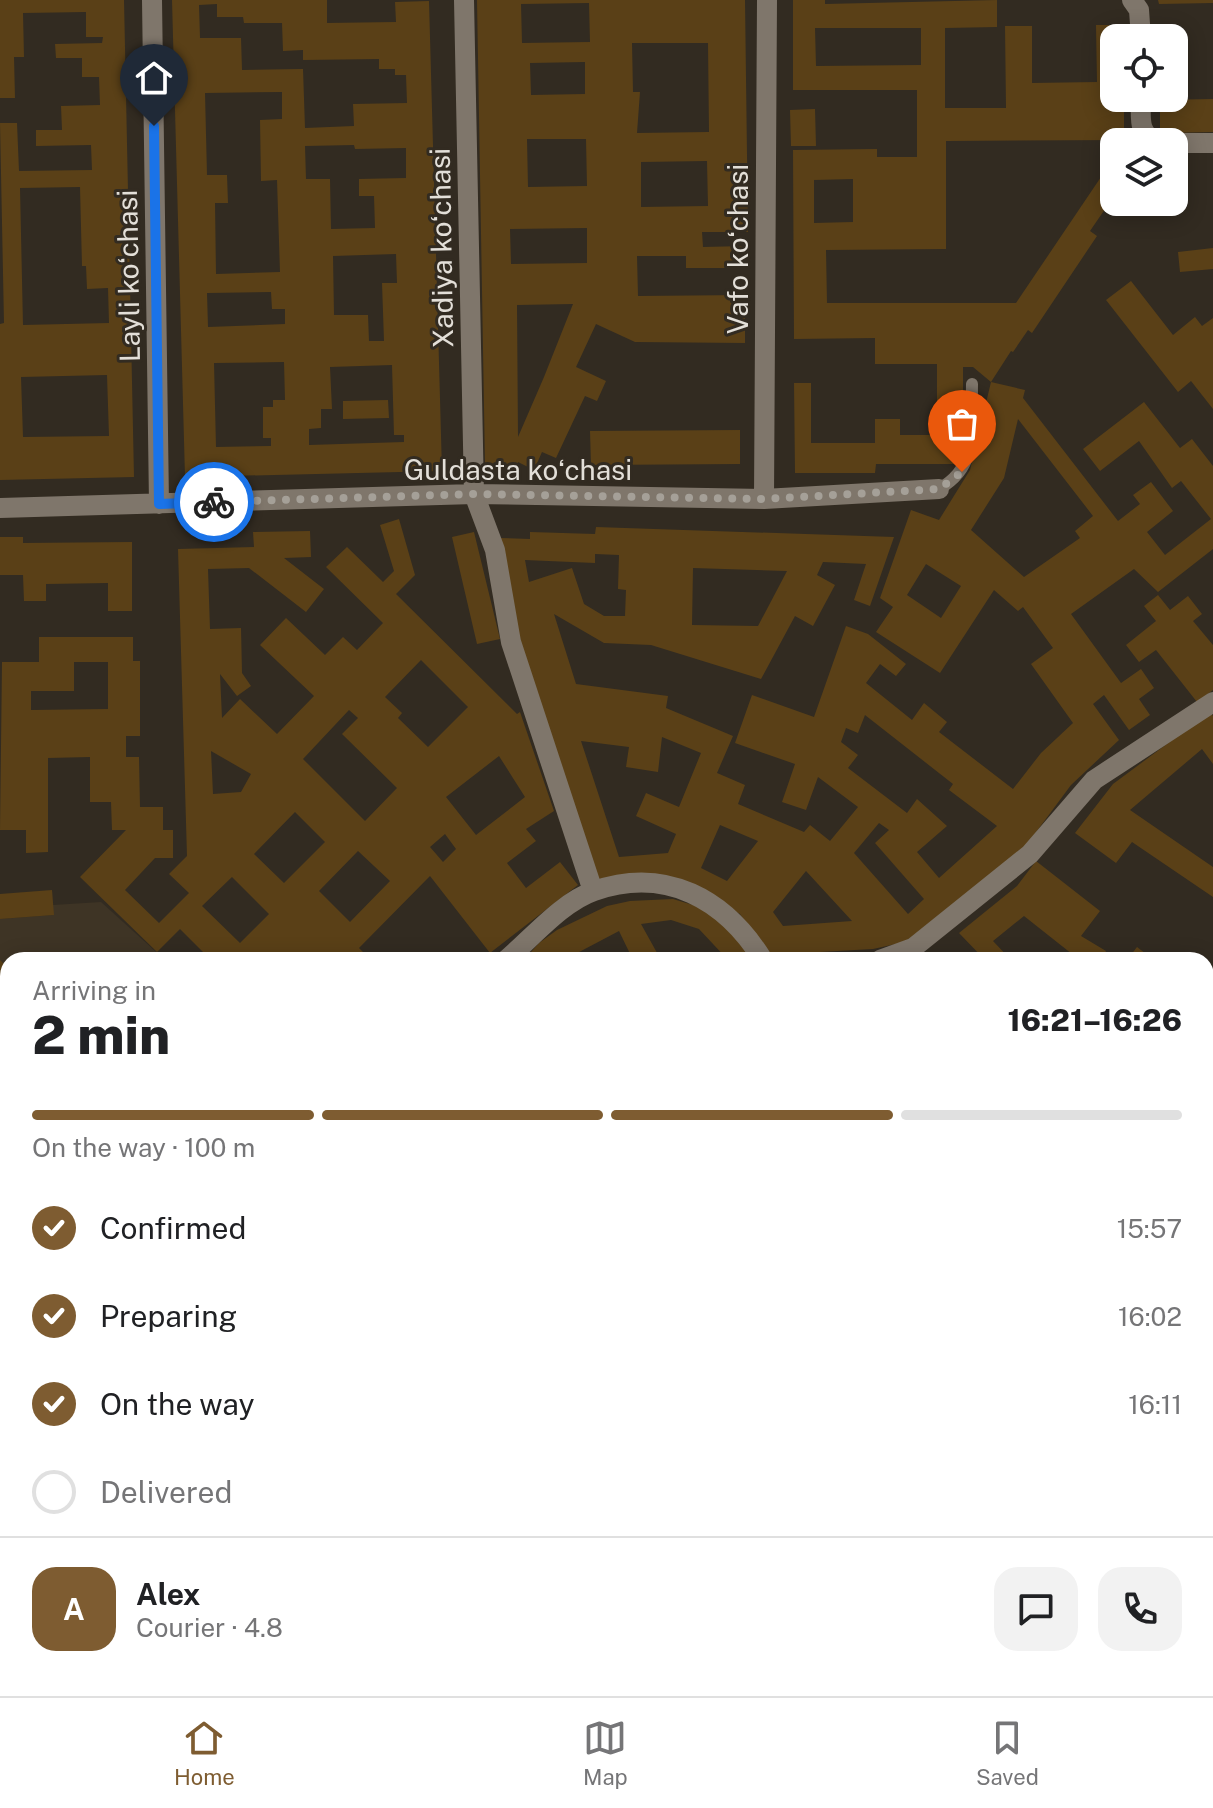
<!DOCTYPE html>
<meta charset="utf-8">
<style>
:root{--surface:#fff;--page:#f2f2f2;--text:#202124;--muted:#757577;--line:#e0e0e0;--accent:#7e5c31}
body{margin:0;font-family:"Public Sans",sans-serif;background:var(--page);color:var(--text);height:100vh;display:flex;flex-direction:column;font-size:30px;white-space:nowrap}
*{box-sizing:border-box;margin:0}
p{font-size:26px;color:var(--muted)}
.icon{flex:none;width:44px;height:44px;fill:none;stroke:currentColor;stroke-width:2;stroke-linecap:round;stroke-linejoin:round}
.map{position:relative;flex:1;overflow:hidden}
.sheet{position:absolute;left:0px;top:952px;width:1214px;height:744px;display:flex;flex-direction:column;background:var(--surface);border-radius:24px 24px 0 0;box-shadow:0 4px 20px #0003}
.sheet>*{flex:none}
.buttons{position:absolute;left:1100px;top:24px;display:grid;gap:16px}
.buttons a{display:grid;place-items:center;width:88px;height:88px;border-radius:16px;background:var(--surface);box-shadow:0 4px 20px #0003;font-size:40px}
.pin{position:absolute;display:grid;place-items:center;width:68px;height:68px;color:#fff;margin:-82px -34px;border-radius:50% 50% 50% 0;rotate:-45deg;box-shadow:0 0 8px #0007}
.pin .icon{rotate:45deg}
.courier{position:absolute;display:grid;place-items:center;width:80px;height:80px;margin:-40px;border:6px solid #1a73e8;border-radius:50%;background:#fff;color:#222;box-shadow:0 2px 10px #0007}
.head em{font-style:normal;font-weight:800}
.head div{display:flex;flex-direction:column-reverse}
.head{display:flex;align-items:center;justify-content:space-between;height:136px;padding:0 32px}
h1{font-size:52px;font-weight:800;line-height:60px}
.bar{display:grid;grid-template-columns:repeat(4,1fr);gap:12px 8px;align-content:center;height:96px;padding:0 32px}
.bar i{height:10px;border-radius:6px;background:var(--line)}
.bar .selected{background:var(--accent)}
.bar p{grid-column:span 4}
.line{display:flex;align-items:center;gap:20px;padding:0 32px;border-top:2px solid var(--line)}
.line div{flex:1}
.round{display:grid;place-items:center;flex:none;width:84px;height:84px;border-radius:24px;background:var(--page)}
ol{padding:0 32px;list-style:none}
li{display:flex;align-items:center;gap:24px;height:88px}
li p{margin-inline-start:auto}
li .icon{padding:8px;border-radius:50%;background:var(--accent);color:#fff;stroke-width:4}
li:last-child{color:var(--muted)}
li i{width:44px;height:44px;border:4px solid var(--line);border-radius:50%}
.dock{display:flex;justify-content:space-around;align-items:center;height:112px;border-top:2px solid var(--line);background:var(--surface);font-size:22px;color:var(--muted)}
.dock a{display:grid;justify-items:center;gap:4px}
.dock .selected{color:var(--accent)}
.map>svg:first-child{display:block}
</style>
<div class="map">
<svg width="1213" height="1696" viewBox="0 0 1213 1696">
<rect width="100%" height="100%" fill="#322b21"/>
<path fill="#3e3425" d="M101,902L165,960H8V1371L0,1368V919L53,915V905Z"/>
<path fill="#5a4017" fill-rule="evenodd" d="M0,0H124L134,477L0,480V324L4,323L0,123H17L19,171L92,170L91,145L36,146V130H62L61,106L100,105L99,77H82V58H56L55,44L102,43L103,37H86V12L23,13L24,57H14L15,98H0ZM80,187L82,266H86L87,289L108,288L109,323L23,325L20,188ZM107,375L109,436L23,437L21,377Z
M172,0H327V23L396,22L395,2L429,1L442,471L185,477ZM217,4V17H243L244,23H282L283,51L303,50V60L379,59V69H395V75H406L407,103L353,104L354,126L305,128L303,69L242,70L241,38H200L199,5ZM282,92V119L260,120L261,181L277,180L280,272L216,274L215,203H228L227,175H207L205,93ZM354,145L355,149L406,148V178L359,179V196H374L375,228L331,229L330,179H306L305,146ZM396,254L397,283H382L384,341H369L368,315H334L333,256ZM271,292L272,309H285V324L208,327L207,293ZM284,362L285,400H273V407H263V438H271V446L216,447L214,363ZM392,365L394,435H404V442L309,445V429L321,428V409H332L330,367Z
M477,0H745L748,232H702L703,247L745,246V268H686V256H637L638,296L745,295V343L635,342L596,324L576,367L606,381L597,401L585,396L556,458L542,452L534,470L518,462V465H485ZM589,3L590,42L522,43L521,4ZM632,43H708L709,132L637,133L640,92H633ZM585,62V94L531,95L530,63ZM527,139H586L587,186L528,187ZM707,161L708,206L641,207V162ZM587,228V263L511,264L510,229ZM573,304L544,377L518,437L517,305Z
M793,0H825V4L997,0V27L945,28V108H1006L1005,26H1032V83L1097,82L1096,25H1130V38H1114V98H1131V108L1124,107V140L946,141V249L826,250L827,303H1016L1101,177L1114,185V196L1090,231L1097,236L1032,333L1028,330L1013,352L1011,351L991,382L973,367H963V464H876L875,473H795L794,383H811V443H875V419H900V435H937V364H875V338L794,339L793,150L877,149V157H917V90H793ZM815,28H921V65L816,66ZM853,179V222L814,223V180Z
M1158,0H1213V3L1159,4Z
M1213,99V132L1160,133V100Z
M815,109L816,146H791L790,110Z
M1213,248V269L1180,272L1178,252Z
M1131,281L1173,335L1195,317L1202,326L1213,318V409L1191,381L1178,392L1106,300Z
M991,382L1025,390L1023,398L1118,521L1140,504L1133,495L1151,482L1173,511L1147,532L1165,555L1211,519L1181,481L1172,488L1139,441L1100,471L1083,449L1144,402L1180,448L1192,439L1213,466V549L1158,592L1134,569L1071,614L1121,683L1141,669L1154,688L1139,699L1150,715L1129,730L1104,695L1093,704L1119,740L1071,785L1025,847L905,942L873,949L767,955L740,914L691,889L596,886L501,591L500,538L530,539V532L595,534L596,527L894,537L870,606L854,600L866,564L823,562L817,575L835,585L813,626L795,616L761,679L651,645L604,643L554,614L576,684L668,696L666,708L733,736L717,773L745,785L738,804L804,832L810,825L830,841L858,807L818,777L806,810L782,802L795,764L735,743L752,695L814,717L846,626L868,634L906,664L896,676L880,664L866,683L912,720L924,703L947,722L939,732L1013,789L1041,753L1073,723L1031,664L1053,648L1023,607L1018,611L994,590L940,673L876,632L893,607L880,598L911,510L939,520L970,470ZM1018,419L1093,516L1075,531L1080,538L1024,577L971,530L1004,478ZM595,554L619,555L618,589L626,590L625,616H604L584,604L572,568L529,582L525,560L595,563ZM926,564L961,586L941,618L907,595ZM693,568L787,571L758,626L692,625ZM865,715L953,784L949,790L997,826L939,878L917,852L947,826L917,799L907,813L848,768L858,755L841,742L846,728L858,733ZM662,737L701,753L679,807L646,793L636,816L676,834L668,853L619,857L581,741L629,747L626,767L658,772ZM879,823L889,830L875,843L924,899L908,914L854,853ZM720,825L758,841L727,881L701,868ZM806,871L852,921L783,926L773,912Z
M388,400L389,418L343,419V401Z
M740,430V464L591,465L590,431Z
M399,519L415,575L396,594L517,714L520,712L554,811L526,829L536,841L507,863L526,888L560,862L578,885L490,953L430,876L359,948L371,960H328L322,954L316,960H264L257,954L251,960H211L180,929L157,952L80,877L126,830H112L111,802H90V757L48,758V852L26,853V830H0L2,662H39V637H133V661H140V736H126V757H139L140,807H163V830H173V858H155L125,890L159,923L189,893L169,874L187,856L178,549L254,547L253,532L310,531L311,557L284,558L324,589L306,612L249,568L208,569L210,629L241,628L242,673L251,686L237,696L220,674L222,718L240,699L277,734L314,696L260,645L286,618L325,655L343,637L357,650L383,623L326,567L347,547L383,582L394,571L380,525ZM421,660L468,707L428,747L398,718L402,713L385,697ZM74,662H108V709L31,710V691H74ZM349,710L358,718L342,734L397,788L365,821L303,759ZM211,751L251,774L241,792L213,794ZM499,756L525,797L476,835L446,797ZM295,812L325,842L284,883L254,854ZM445,834L456,849L443,862L430,847ZM358,851L390,881L350,922L319,891ZM232,877L269,914L240,943L202,906Z
M474,532L500,639L477,644L452,537Z
M0,537H23V543L132,542V611H108V583L46,584V601H24L23,575H0Z
M1158,595L1170,610L1188,596L1202,614L1193,621L1213,645V690L1197,702L1156,650L1139,662L1126,645L1156,621L1144,606Z
M1210,712L1213,716V764L1202,749L1130,810L1213,867V897L1132,842L1116,863L1075,833L1113,784Z
M1036,861L1100,911L1081,936L1106,951L1101,960H1068L1072,954L1024,916L993,941L1011,960H985L959,933L1017,886Z
M52,890L54,915L0,919V894Z
M673,899L713,911L754,960H728L699,929L671,920L641,924L661,960H633L619,931L564,960H524L539,943L557,930L607,906L630,901Z
M1137,947L1154,960H1127Z
M0,960L8,968V1033L0,1025Z
M1206,994L1213,999V1039L1206,1034Z
M1213,1085V1125L1209,1130L1213,1133V1158H1206V1094Z
M0,1150L8,1157V1195L0,1203Z
M1206,1307H1213V1452L1206,1448Z
M0,1415L8,1419V1439L0,1436Z
M1206,1458L1213,1462V1495L1206,1508Z
M7,1511H8V1536L0,1533Z
M1206,1537L1213,1541V1604L1206,1609V1571L1210,1568L1206,1566Z
M0,1545L8,1548V1620L0,1616Z
M1213,1643V1696H1196L1194,1688H1206V1647Z
M0,1645L8,1650V1688H38L34,1696H0Z
M202,1688H255L271,1696H198Z
M283,1688H313L310,1696H279Z
M359,1688H390L384,1696H356Z
M394,1688H447L470,1695L405,1696Z
M640,1688H762L760,1696Z
M774,1688H794V1689L773,1694Z
M948,1688H972L973,1696H930L929,1690Z
M1041,1688H1074L1072,1696H1023L1041,1693Z
M1139,1688H1178L1166,1696H1140Z
M1114,1689H1132L1133,1696H1115Z"/>
<g fill="none" stroke-linecap="round" stroke-linejoin="round">
<path stroke="#7f766b" stroke-width="12" d="M939,489C981,465 971,426 972,384
M1206,1530L1213,1534
M767,1696L769,1688"/>
<path stroke="#7f766b" stroke-width="20" d="M152,0L159,504
M464,0L474,494L495,550L511,642L593,891
M1132,0L1139,10L1141,38
M1141,98C1141,117 1137,134 1157,142
M1174,143H1213
M764,499L767,0
M0,508L474,494L764,499L939,489
M506,960C532,938 562,902 594,891C666,866 725,899 763,960
M880,960L913,948L1030,854L1094,780L1213,702
M1206,1166H1213
M0,1375L8,1379
M1206,1621L1213,1616
M495,1688L644,1696
M817,1696L854,1688"/>
</g>
<g fill="none" stroke-linecap="round" stroke-linejoin="round">
<path stroke="#a5a098" stroke-width="8" stroke-dasharray="0 14.4" d="M214,502L474,494L764,499L939,489L962,472"/>
<path stroke="#1a73e8" stroke-width="10" d="M154,126L159,504L214,502"/>
</g>
<g text-anchor="middle" dominant-baseline="central" stroke-width="6" stroke-linejoin="round" paint-order="stroke">
<g font-size="28" fill="#e3dfd8" stroke="#322b21">
<text transform="translate(441 248) rotate(-91)">Xadiya koʻchasi</text>
<text transform="translate(737 249) rotate(-90)">Vafo koʻchasi</text>
<text transform="translate(128 276) rotate(-91)">Layli koʻchasi</text>
<text x="518" y="469">Guldasta koʻchasi</text>
</g>
</g>
</svg>
<div class="buttons">
<a><svg class="icon" aria-label="locate" viewBox="0 0 24 24"><circle cx="12" cy="12" r="6"/><path d="M12 2v4M12 18v4M2 12h4M18 12h4"/></svg></a>
<a><svg class="icon" aria-label="layers" viewBox="0 0 24 24"><path d="M12 4l9 5-9 5-9-5zM3 14l9 5 9-5"/></svg></a>
</div>
<div class="pin" style="left:962px;top:472px;background:#ea580c"><svg class="icon" aria-label="bag" viewBox="0 0 24 24"><path d="M5 8h14l-1 12H6zM9 8a3 3 0 0 1 6 0"/></svg></div>
<div class="pin" style="left:154px;top:126px;background:#1f2937"><svg class="icon" aria-label="home" viewBox="0 0 24 24"><path d="M3 11l9-7 9 7M6 9v11h12V9"/></svg></div>
<div class="courier" style="left:214px;top:502px"><svg class="icon" aria-label="bike" viewBox="0 0 24 24"><circle cx="6" cy="16" r="4"/><circle cx="18" cy="16" r="4"/><path d="M6 16l4-8h5l3 8M10 8l3 8H6M13 5h3"/></svg></div>
<section class="sheet">
<div class="head"><div><h1>2 min</h1><p>Arriving in</p></div><em>16:21–16:26</em></div>
<div class="bar"><i class="selected"></i><i class="selected"></i><i class="selected"></i><i></i><p>On the way · 100 m</p></div>
<ol>
<li><svg class="icon" aria-label="check" viewBox="0 0 24 24"><path d="M5 12l5 5 9-10"/></svg>Confirmed<p>15:57</p></li>
<li><svg class="icon" aria-label="check" viewBox="0 0 24 24"><path d="M5 12l5 5 9-10"/></svg>Preparing<p>16:02</p></li>
<li><svg class="icon" aria-label="check" viewBox="0 0 24 24"><path d="M5 12l5 5 9-10"/></svg>On the way<p>16:11</p></li>
<li><i></i>Delivered</li>
</ol>
<div class="line" style="height:144px"><b class="round" style="background:var(--accent);color:#fff">A</b><div><b>Alex</b><p>Courier · 4.8</p></div><a class="round"><svg class="icon" aria-label="chat" viewBox="0 0 24 24"><path d="M4 5h16v11H9l-5 4z"/></svg></a><a class="round"><svg class="icon" aria-label="phone" viewBox="0 0 24 24"><path d="M5 4h4l2 5-3 2q2 4 5 5l2-3 5 2v4C11 20 4 13 5 4z"/></svg></a></div>
</section>
</div>
<nav class="dock">
<a class="selected"><svg class="icon" aria-label="home" viewBox="0 0 24 24"><path d="M3 11l9-7 9 7M6 9v11h12V9"/></svg>Home</a>
<a><svg class="icon" aria-label="map" viewBox="0 0 24 24"><path d="M3 6l6-2 6 2 6-2v14l-6 2-6-2-6 2zM9 4v14M15 6v14"/></svg>Map</a>
<a><svg class="icon" aria-label="saved" viewBox="0 0 24 24"><path d="M7 4h10v16l-5-4-5 4z"/></svg>Saved</a>
</nav>
